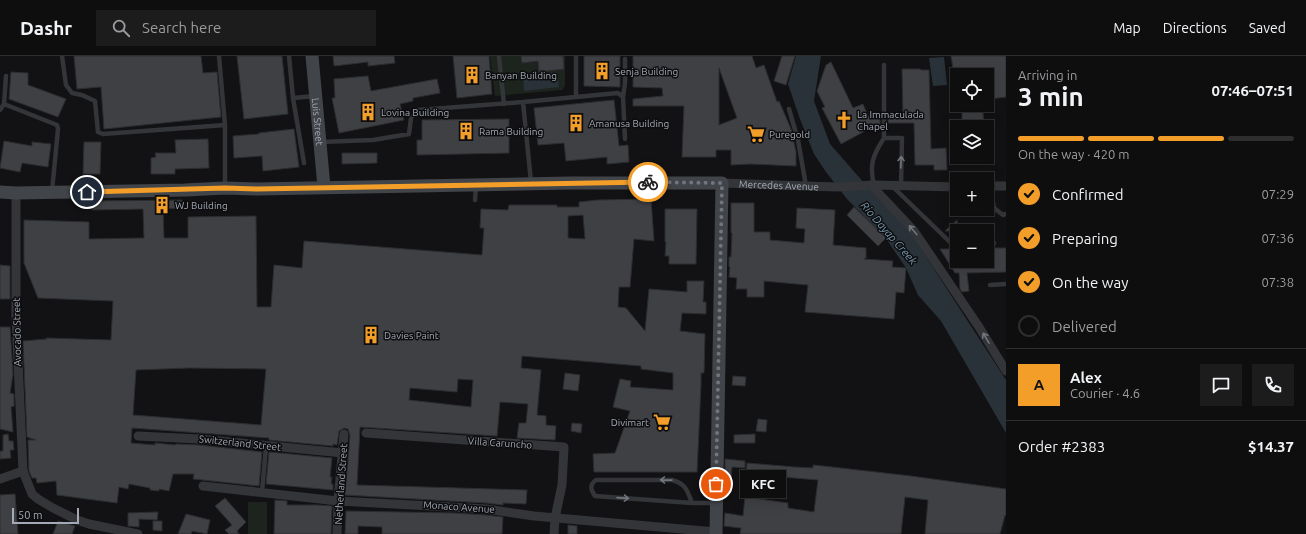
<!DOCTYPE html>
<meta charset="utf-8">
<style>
:root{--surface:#0e0e0f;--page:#1c1c1d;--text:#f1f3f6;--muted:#9b9c9e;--line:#2e2e2f;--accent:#f49e2a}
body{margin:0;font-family:Ubuntu,sans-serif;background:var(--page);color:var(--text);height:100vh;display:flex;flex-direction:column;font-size:15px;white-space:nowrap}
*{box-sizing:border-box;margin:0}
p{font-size:13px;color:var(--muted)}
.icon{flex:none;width:22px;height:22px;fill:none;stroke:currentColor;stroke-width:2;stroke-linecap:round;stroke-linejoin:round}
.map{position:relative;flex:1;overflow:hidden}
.panel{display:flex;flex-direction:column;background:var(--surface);width:300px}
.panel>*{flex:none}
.buttons{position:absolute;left:950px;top:12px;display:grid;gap:8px}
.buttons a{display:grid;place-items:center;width:44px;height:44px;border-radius:0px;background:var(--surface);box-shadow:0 4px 16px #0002,0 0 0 1px var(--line);font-size:20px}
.scale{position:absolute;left:12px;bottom:10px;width:67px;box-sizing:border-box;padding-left:4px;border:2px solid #a4aab5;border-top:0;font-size:11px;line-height:14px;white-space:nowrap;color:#a4aab5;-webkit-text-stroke:3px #0d0d0f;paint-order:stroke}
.pin{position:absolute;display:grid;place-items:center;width:34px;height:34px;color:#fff;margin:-17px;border:2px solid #fff;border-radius:50%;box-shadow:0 1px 4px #0007}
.courier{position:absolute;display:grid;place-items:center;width:40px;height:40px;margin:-20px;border:3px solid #f49e2a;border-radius:50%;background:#fff;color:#222;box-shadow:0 1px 5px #0007}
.bubble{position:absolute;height:28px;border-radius:0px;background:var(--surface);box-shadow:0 4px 16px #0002,0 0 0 1px var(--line);font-size:13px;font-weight:700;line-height:28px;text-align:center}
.headline em{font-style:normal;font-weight:700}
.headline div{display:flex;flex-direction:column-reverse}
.headline{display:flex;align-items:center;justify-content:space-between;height:68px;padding:0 12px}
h1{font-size:26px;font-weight:700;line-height:30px}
.bar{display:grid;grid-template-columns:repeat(4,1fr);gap:6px 4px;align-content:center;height:48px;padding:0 12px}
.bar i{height:5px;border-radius:3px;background:var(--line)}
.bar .active{background:var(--accent)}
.bar p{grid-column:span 4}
.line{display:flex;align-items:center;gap:10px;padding:0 12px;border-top:1px solid var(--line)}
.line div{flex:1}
.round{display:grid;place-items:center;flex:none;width:42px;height:42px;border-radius:0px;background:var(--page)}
ol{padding:0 12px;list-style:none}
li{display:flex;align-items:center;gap:12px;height:44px}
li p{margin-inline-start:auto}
li .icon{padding:4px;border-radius:50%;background:var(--accent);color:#111;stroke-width:4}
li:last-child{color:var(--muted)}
li i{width:22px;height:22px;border:2px solid var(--line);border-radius:50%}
header{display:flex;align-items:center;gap:24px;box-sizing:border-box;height:56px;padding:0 20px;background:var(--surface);border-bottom:1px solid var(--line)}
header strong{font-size:19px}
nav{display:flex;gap:22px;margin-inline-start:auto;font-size:14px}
.search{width:280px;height:36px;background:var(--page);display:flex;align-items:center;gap:10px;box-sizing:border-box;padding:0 14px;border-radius:0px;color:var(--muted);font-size:15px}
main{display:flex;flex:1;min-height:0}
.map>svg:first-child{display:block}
</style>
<header>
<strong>Dashr</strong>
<div class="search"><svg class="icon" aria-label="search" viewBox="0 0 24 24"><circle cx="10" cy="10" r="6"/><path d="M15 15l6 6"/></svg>Search here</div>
<nav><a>Map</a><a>Directions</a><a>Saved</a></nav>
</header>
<main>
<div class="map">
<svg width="1006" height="478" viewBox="0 0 1006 478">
<rect width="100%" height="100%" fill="#121214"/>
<path fill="#1d241d" d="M490,0H565V30L562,34L495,40Z
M248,446H267V478H248Z"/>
<path fill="#293238" d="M796,0H821L814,45L830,88L879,144L908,173L1006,324V377L941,265L918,239L906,212L887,184L847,143L826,116L814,98L800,63L788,28Z
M944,1L947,29L933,30L929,2Z
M557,16L559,31L524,35L523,19Z"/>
<path fill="#3e4044" stroke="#2c2d30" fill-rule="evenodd" d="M74,0H201L203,17L217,16L221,61L104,73L101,31L77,33Z
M237,0H282L288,58L244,63Z
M333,0H394L395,7L368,10V6L334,10Z
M453,0H489L492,38L457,42Z
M521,0H563L564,13L539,16L538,5L522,7Z
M584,0H620V31L584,30Z
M633,0H752L756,12L764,9L777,46L779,45L791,73L796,96V110L750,108L731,109V94H716V101H682L684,50H633V43L663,40L662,32L633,31ZM719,12L737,62L719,69Z
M782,0H795L786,29L774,25Z
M951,0H1006V41L990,43L987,19H954Z
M831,6L853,52L863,48L868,60L880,59V68H861L865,75L841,88L822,52L825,51L817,35L826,9Z
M902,13H920L921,14H929L931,93L946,92L947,114H934V109H915L914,67H888V59H903Z
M11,16L28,17V29L66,43L58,61L9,43Z
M368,20L371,35L437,23L440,37L413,42V45L400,48L404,64L339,77L332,42H335L334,23Z
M614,44L619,90L628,89L629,106L607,108V101L566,105L564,87L538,89L534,52Z
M962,56H983L984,71H962Z
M509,63V97L417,99V84H422V64Z
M294,73L299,111L263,115L262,100L234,102L233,80L259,78V77Z
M208,83L209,112L175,113V118H151V102L156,101L155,97H176L175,84Z
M4,85L32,90V86L51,88L48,111L22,107L20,116L0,112Z
M84,86H101L100,118H83Z
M342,97H377V107L342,108Z
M651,143L654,185L634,183L630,231H619L618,251L626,252L645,275L649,233L687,236V225H704L703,246H706V258L682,257L680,275L705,278L704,317H701V329L697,416H594L593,398L615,397L630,355L613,351L620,323L631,325L630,331L673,334V317L641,313V310L522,300L521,312L541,314L537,359L546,360V369L556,370L555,384L517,382L519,367H526L528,348L500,346L497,380L360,371L357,429L527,434L526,448L503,447V449L486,447L345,439L350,379L348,373L344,372L339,375L337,389L333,388V390L269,384V382L132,372L131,387L155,389V387L175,389L176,388L199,389L262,396L259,430L193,423L194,418H173L169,435L159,433V435L150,434V432L129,428L128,433L119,431L117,447L57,439L56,425L37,427L36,422H32L29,415L28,384H36L27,381L23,285L47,283L46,282L111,284L113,245L38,242L24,207V164L89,166V183L144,182L143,153L92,154V145L182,144V152L163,153L164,182H188V161L256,160L257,251H271L274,209L302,212L304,185L482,199L484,172H480L481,153L508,154L509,149H557V151H579V146L598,144ZM583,159L585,183L568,182V160ZM189,312L266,313L261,369L133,359L136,314ZM458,323L473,324L471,351L409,344L410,332L457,336Z
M731,147H754V176H770V184L804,187L805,173L796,172L797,152L835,154L833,189L866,192V202L864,203L893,205L892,211L906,212L904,237L896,236L894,263L805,256L808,229L764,225V241H747V233H736L737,222L729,221L730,211H729V201H731L732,177H731Z
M854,151L886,182L878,190L847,159Z
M665,153H697L696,208H669V200H665L666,186H665Z
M957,164V166L966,175H957V184L949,175H945Z
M987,192H1006V216L967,217L969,235L962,236L960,233L959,217H955L940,193H957V205H987Z
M0,209L10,210V243H0Z
M0,271H10L13,318L10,337L14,338V350L11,351L13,376L0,373Z
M565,317L580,319L578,335L563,333Z
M733,320L746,321L745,330L732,329Z
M758,363L767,364L766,376L756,375Z
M572,367L582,368L581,377L571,375Z
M8,378L9,385H13L14,394H10L11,402L0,403V395H3V379Z
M755,378V387H734V379Z
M269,396L332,402L330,421H332L331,428H333V434L266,428Z
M725,403L745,405V412L732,411L731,424H725Z
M747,407L795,411L813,412V409L823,410L911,420L1006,433V460L1005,459L1000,478H925L928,444L905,441L901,478H740L741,472L724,470L725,457L743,460L745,441L788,447V452L814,456L818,424L746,418Z
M15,438L18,478H0V439Z
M225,442L246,466L237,475L239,478H229L225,474L232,469L215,450Z
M275,444L287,445V449H317L332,450L331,478H274Z
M346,455L454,457L485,459L503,461L502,478H382V471L358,470V478H345Z
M158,456L157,464L139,463V471L128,470V457Z
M186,458L210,464L207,478L192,475L191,478H178Z
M58,465L75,470L72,478H53Z
M153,465H162V475L153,474Z
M568,469L577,470V478H568Z"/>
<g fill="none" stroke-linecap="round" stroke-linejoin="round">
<path stroke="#333539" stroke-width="4.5" d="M62,0L66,29L72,37L82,39L95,45L98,76L103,78L225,69L219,0
M289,0L293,42L304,107
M499,1L504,48
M576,40V0
M623,41L625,27V3
M293,42L315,40
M523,46L531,126
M4,48L6,20
M789,53L798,84L806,130
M0,54L4,48L57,69L58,73L52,135
M225,69V132
M884,82V9
M320,86L373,84L409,78L411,62L418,54L523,46L618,37L623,41L625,83
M874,129C869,109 873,99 884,82H902L901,129
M892,130L952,188H957
M990,130L994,152L1003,159L1006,158
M475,144L476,130
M987,187H994
M990,229L1006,228
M262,436L266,390
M692,447C687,434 686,428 672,424H596C589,429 591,434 595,440L692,447H715"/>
<g stroke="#333539" stroke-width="9">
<path id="s1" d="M722,127L837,131L874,129L957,131"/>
<path d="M871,129L914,175L979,271L1006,315"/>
<path d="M987,130H1006"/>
<path d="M16,137V261L23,415L32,438L38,443L53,452L77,464L89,468L138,478"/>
<path d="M366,377L564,391L562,429L555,462L554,478"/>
<path d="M138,380L199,383L343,397"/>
<path d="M0,423L23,415"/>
<path d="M203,430L338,445L486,453L534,460L716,476"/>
<path d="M337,478L338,445L344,378"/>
</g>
<g stroke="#414449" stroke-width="13">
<path id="s2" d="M312,0L324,131"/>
<path d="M0,136L16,137L185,134L225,132L257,133L570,127H722L716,478"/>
</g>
</g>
<defs><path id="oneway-shaft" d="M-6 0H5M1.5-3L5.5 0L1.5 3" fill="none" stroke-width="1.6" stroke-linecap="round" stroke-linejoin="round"/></defs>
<g stroke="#71757d">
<use href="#oneway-shaft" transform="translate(901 106) rotate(-88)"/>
<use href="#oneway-shaft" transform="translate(913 174) rotate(-130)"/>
<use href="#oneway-shaft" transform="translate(986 282) rotate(-121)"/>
<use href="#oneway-shaft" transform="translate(666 424) rotate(-179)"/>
<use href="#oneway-shaft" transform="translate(623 442) rotate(4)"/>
</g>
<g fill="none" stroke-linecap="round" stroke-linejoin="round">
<path stroke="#71757d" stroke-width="4" stroke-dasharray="0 7.2" d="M648,126L722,127L716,428"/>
<path stroke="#f49e2a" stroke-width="5" d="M87,136L225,132L257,133L648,126"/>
</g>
<defs>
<g id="building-bare" transform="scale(1.38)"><path d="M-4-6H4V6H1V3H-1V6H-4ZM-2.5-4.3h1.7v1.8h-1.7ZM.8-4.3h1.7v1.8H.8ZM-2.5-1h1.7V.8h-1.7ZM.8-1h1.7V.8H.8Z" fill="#f49e2a" stroke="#0d0d0f" stroke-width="2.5" paint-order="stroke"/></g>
<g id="church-bare" transform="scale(1.38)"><path d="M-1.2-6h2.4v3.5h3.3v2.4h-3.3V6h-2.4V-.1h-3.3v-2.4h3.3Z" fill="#f49e2a" stroke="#0d0d0f" stroke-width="2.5" paint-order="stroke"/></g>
<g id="supermarket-bare" transform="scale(1.38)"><path d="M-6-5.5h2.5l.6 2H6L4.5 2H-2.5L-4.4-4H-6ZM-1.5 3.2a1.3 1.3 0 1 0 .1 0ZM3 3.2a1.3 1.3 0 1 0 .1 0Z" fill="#f49e2a" stroke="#0d0d0f" stroke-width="2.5" paint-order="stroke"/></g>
</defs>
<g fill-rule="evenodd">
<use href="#building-bare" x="602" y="15"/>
<use href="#building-bare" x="472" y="19"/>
<use href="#building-bare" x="368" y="56"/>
<use href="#church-bare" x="844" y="64"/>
<use href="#building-bare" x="576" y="67"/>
<use href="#building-bare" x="466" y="75"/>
<use href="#supermarket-bare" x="756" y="78"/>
<use href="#building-bare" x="162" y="149"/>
<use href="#building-bare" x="371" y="279"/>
<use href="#supermarket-bare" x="662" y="366"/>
</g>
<g text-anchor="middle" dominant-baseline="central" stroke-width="3" stroke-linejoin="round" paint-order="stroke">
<g font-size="10" fill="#a4aab5" stroke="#0d0d0f" text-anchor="start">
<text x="615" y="15">Senja Building</text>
<text x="485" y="19">Banyan Building</text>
<text x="381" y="56">Lovina Building</text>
<text x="857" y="58">La Immaculada<tspan x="857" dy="12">Chapel</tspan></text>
<text x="589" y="67">Amanusa Building</text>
<text x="479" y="75">Rama Building</text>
<text x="769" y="78">Puregold</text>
<text x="175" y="149">WJ Building</text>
<text x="384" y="279">Davies Paint</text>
<text x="649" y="366" text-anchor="end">Divimart</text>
</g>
<g font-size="10" fill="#a4aab5" stroke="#0d0d0f">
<text stroke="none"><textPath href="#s2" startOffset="66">Luis Street</textPath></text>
<text stroke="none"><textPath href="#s1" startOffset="57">Mercedes Avenue</textPath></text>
<text transform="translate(17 276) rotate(-91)">Avocado Street</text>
<text transform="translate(240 387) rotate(6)">Switzerland Street</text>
<text transform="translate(500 387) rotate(4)">Villa Caruncho</text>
<text transform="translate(341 428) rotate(-86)">Netherland Street</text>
<text transform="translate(459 451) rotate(4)">Monaco Avenue</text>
</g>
<g font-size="11" font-style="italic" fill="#799cb1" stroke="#0d0d0f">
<text transform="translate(889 177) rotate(49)">Rio Dayap Creek</text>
</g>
</g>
</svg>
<div class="buttons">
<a><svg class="icon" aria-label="locate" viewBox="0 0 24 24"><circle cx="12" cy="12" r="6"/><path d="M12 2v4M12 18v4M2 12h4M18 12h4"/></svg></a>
<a><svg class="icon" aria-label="layers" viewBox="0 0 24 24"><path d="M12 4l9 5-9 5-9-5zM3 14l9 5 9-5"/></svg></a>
<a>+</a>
<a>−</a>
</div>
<div class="scale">50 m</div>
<div class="pin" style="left:716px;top:428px;background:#ea580c"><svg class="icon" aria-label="bag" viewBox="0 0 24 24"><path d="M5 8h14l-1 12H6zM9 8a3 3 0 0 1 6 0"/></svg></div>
<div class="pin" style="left:87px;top:136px;background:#1f2937"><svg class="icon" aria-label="home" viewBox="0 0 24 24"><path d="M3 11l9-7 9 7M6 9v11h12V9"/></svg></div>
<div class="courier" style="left:648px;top:126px"><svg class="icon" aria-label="bike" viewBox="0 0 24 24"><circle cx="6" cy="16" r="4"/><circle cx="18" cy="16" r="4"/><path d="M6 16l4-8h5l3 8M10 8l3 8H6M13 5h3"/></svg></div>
<div class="bubble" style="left:740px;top:414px;width:46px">KFC</div>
</div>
<section class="panel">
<div class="headline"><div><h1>3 min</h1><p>Arriving in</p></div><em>07:46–07:51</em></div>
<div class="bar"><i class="active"></i><i class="active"></i><i class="active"></i><i></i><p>On the way · 420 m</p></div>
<ol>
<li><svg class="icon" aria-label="check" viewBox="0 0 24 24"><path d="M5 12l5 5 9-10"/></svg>Confirmed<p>07:29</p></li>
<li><svg class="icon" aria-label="check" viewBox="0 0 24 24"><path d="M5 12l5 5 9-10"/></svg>Preparing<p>07:36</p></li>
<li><svg class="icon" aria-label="check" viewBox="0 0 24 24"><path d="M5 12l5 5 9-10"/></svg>On the way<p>07:38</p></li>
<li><i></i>Delivered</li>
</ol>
<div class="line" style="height:72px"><b class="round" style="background:var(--accent);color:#111">A</b><div><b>Alex</b><p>Courier · 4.6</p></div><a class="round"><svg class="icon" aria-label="chat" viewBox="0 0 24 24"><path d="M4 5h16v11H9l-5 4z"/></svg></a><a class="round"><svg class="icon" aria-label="phone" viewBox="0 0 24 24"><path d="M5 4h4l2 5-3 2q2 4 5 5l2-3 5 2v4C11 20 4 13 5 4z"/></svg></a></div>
<div class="line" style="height:52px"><div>Order #2383</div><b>$14.37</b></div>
</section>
</main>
